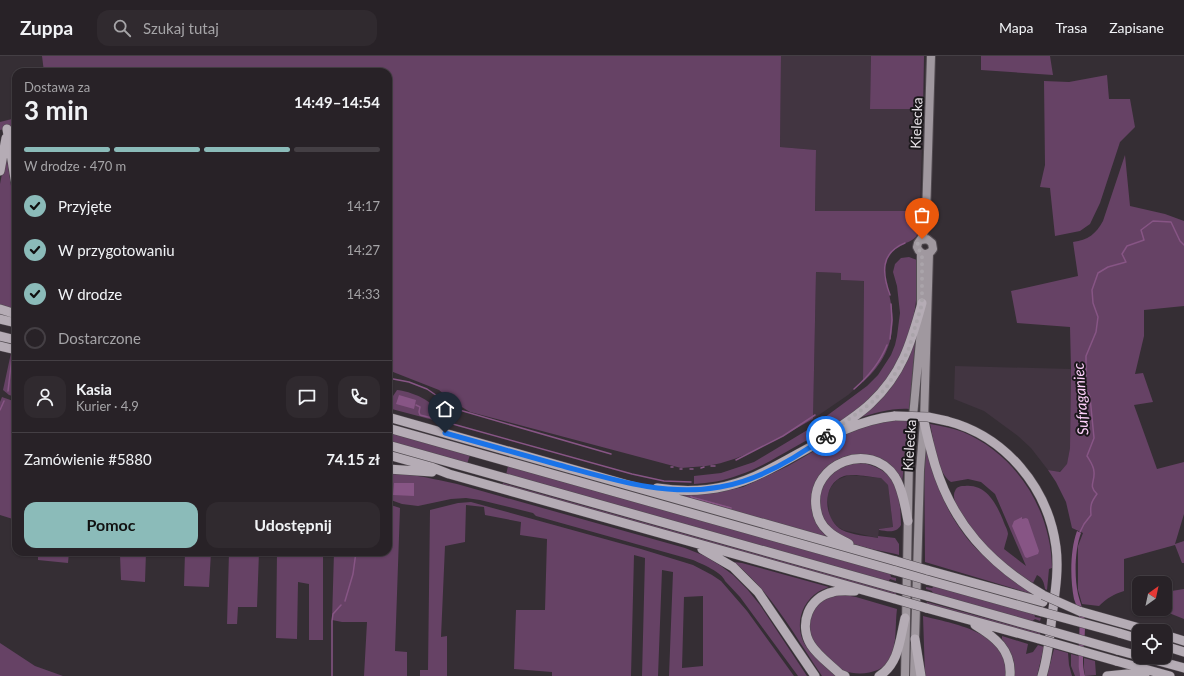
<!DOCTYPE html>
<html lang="pl">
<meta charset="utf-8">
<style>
:root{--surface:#282227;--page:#302a2f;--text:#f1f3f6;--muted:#a5a4a7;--line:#443f44;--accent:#8bbbb9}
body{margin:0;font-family:Lato,sans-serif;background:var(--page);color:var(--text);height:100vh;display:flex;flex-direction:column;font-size:15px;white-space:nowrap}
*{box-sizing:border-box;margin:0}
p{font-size:13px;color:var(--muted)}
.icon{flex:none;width:22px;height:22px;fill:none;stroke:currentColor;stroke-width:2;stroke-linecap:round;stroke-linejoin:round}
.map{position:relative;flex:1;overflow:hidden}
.sheet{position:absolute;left:12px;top:12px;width:380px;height:488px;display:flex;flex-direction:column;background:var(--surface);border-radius:12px;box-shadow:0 1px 3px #0004,0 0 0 1px var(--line)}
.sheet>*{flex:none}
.needle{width:26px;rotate:33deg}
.tools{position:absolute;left:1132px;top:520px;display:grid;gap:8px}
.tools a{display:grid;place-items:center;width:40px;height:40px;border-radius:8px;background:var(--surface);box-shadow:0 1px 3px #0004,0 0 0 1px var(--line);font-size:20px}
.pin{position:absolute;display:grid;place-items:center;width:34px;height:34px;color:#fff;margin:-41px -17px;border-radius:50% 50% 50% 0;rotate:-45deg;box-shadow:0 0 4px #0007}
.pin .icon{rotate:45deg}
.courier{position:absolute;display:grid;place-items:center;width:40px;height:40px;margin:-20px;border:3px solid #1a73e8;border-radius:50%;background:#fff;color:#222;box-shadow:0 1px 5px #0007}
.summary em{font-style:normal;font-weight:700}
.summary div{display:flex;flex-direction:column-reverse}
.summary{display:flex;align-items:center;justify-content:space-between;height:68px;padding:0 12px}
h1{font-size:26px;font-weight:700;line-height:30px}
.bar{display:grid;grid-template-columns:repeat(4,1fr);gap:6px 4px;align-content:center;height:48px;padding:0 12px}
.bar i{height:5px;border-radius:3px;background:var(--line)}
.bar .active{background:var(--accent)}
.bar p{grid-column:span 4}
.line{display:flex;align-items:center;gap:10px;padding:0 12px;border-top:1px solid var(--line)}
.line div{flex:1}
.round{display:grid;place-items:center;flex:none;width:42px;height:42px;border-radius:12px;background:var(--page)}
ol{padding:0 12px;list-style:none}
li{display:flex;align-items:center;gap:12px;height:44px}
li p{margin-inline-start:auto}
li .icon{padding:4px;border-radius:50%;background:var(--accent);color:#111;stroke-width:4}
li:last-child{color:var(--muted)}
li i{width:22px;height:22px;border:2px solid var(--line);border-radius:50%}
.primary-button{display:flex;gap:8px;margin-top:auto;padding:8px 12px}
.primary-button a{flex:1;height:46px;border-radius:12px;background:var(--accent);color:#111;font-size:16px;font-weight:700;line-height:46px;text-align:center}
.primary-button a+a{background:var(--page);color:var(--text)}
header{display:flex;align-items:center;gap:24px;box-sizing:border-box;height:56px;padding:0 20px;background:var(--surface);border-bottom:1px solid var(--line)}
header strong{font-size:19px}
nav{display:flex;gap:22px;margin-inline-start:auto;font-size:14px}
.search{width:280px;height:36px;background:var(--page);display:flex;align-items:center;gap:10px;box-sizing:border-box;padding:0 14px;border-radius:12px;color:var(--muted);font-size:15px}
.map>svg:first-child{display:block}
</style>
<header>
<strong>Zuppa</strong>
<div class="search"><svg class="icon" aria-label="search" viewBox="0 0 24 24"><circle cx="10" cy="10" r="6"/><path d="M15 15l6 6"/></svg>Szukaj tutaj</div>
<nav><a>Mapa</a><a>Trasa</a><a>Zapisane</a></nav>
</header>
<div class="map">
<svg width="1184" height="620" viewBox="0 0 1184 620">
<rect width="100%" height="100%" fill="#352e34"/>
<path fill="#423541" d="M781,0H871L870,53H923L920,155H815L816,94L780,91Z
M816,216L841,217L842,224L864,225L863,326L848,339L813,363Z
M955,310L1071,313L1070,392L1067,409L1059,416L1048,414L1031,392L1018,380L984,355L954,343Z
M849,419L881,422L888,429L893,471L879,473L878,482L843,474L838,471L830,462L827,440L831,431L837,424Z"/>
<path fill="#664265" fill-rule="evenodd" d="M42,0H781L780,91L816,94L815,155H920C919,162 921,172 917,179C909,192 893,182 885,208C882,218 887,229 889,238C898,274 890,302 863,326L864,225L841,224V217L816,216L813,363C781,381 742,405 706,410C698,411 689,411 681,412L470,356L452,345L439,334L388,314V16H44Z
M871,0H924L923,53H870Z
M981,0H1050L1053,19L981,14Z
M1107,19L1109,43H1130L1135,71L1120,86L1100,147L1090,168L1080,175L1055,180L1050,132L1040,131L1045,109L1044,25L1069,26Z
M16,62V71L14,72L16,84L15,97L10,72L0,74V66Z
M6,97L16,162V253L0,250V128Z
M1125,99L1130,150L1165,158L1184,165V250L1144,254V280L1135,318L1143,317L1153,346L1134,349L1157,413L1184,406V458L1175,488L1184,485V507H1182L1175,489L1124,503V535C1114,538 1107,542 1099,550L1082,548L1078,534V490L1083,477L1072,472L1066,446L1056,426L1048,414L1060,416L1067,408L1070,392L1071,313L1070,271L1017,267L1011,235L1078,220L1073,186C1088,184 1096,178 1103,165Z
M909,201L917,204L919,208C917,237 916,266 904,294C897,310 884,329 872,341C849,362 820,377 793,392C775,402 758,413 739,419C724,425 709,427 694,428V420L721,417L754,406L809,373L867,330L878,319L891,299L895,289L897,280L900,257L897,230L893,216L895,208L901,202Z
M920,268L909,353C892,352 874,357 857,363L898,320L908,303Z
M11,297L16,298V341L9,339L3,334Z
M388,333L391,335V340H393L397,334C410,335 444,347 437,365L388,352Z
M2,341L16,346V464L0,459V346Z
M889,365H908L902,428C896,423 875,402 869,400C863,397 855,399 848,400C820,406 805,436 814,462C817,472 824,478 831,484L674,438L714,437L743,431L788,410L842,379L867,370Z
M930,368C941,370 952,372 963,376C1017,399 1051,454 1052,512L1049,513L1047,534L1045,533C1044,527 1043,522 1037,519L1033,527C1025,522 1017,517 1010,512C997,502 946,451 955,435C957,430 961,430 965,430C986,428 996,447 1003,464C1004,468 1008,474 1008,478C1007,483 1005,488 1004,493L1026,510L995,438L981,426L968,423L951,426C936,416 934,384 930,368Z
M388,376L470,399L467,408L388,386Z
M924,377C933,428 951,474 992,507C1005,517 1019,526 1032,536V538L925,506Z
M859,406C898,414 900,434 901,469C896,478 887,475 879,474V473L893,471L888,429L881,422C870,421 854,417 844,420C821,428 823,463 842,474C852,479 867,480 878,482V480L895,482L899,488V499C882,494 857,493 840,480C813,461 812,432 839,412C844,409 853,408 859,406Z
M508,410L890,517L891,521L896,522V525L890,523L888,526L506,419Z
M388,418C412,417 434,423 457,428L685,492L705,500L721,510L733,519L747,533L760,549L807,620H798L740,541L725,525C722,516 702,508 693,504L536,460L533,457L480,444L466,442L451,443L418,450L402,448L388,443Z
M503,427L896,537L895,539L502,429Z
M471,446L641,493L693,509L712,519L721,525L747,555L794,620H669L673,516L662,514L658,620H642L645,502L634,499L631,620H552V616L514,613L516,554H545L547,483L520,479L521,466L485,459L484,451L466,449L465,486L445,490L441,581L447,580V620H420V614H428L430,454L458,447ZM703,540V610L682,612L684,541Z
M388,448L400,452L395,595L407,596V620H364L367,566H342L332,564L334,496H388Z
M38,496H69L68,507L38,504Z
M114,496H146L145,526L121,524L120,499H114Z
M185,496H211L209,531L184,530Z
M229,496H259L257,551H238L237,568H227Z
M277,496H323V584H309V528L298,526L297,583L276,582Z
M734,506L742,507L829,531C826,532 821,534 818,536C801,547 795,569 804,587C811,600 827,611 837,620H822C794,579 772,537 734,506Z
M935,529L1034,557L1035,561L1041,562L1040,565L1035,563L1031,566L933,538L932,535L926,533V531L932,532Z
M1184,533V563L1159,553H1165V536Z
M845,539L856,541L897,553C895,568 897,587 891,601C883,618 860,620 844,615C837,611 832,604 826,599C821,594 815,589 812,583C804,567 813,547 830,541C835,539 841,539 845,539Z
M927,546L1040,577L1039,580L926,548Z
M923,560C954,568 1010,576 1006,620H925Z
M1002,580L1028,588L1026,598L1033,596L1038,589L1044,591L1037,620H1014C1017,606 1010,594 1002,583Z
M0,587L35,610L63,620H0Z
M1054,593L1068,597L1069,609L1072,620H1047Z
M1071,598L1078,600L1080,620H1075L1071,610Z
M1084,602L1095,605L1096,619L1085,620L1084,612Z"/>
<path fill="#875585" d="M399,339L416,344L414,353L396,348Z
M394,427H414V440L393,439Z
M1022,461V463L1026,462L1028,463L1039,495L1038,498L1027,502L1025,501L1012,470L1014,465Z
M1077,475L1081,477C1075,493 1074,520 1078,538C1080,547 1084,555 1085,565C1086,583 1080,602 1085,620H1080C1076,600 1081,580 1079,561C1079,555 1076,549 1074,543C1070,523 1070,494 1077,475Z"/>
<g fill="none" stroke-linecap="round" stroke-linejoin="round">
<path stroke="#875585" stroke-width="1.5" d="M890,239C882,217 880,197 905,187
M890,283L892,264L891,248
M388,322L409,326L427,333L456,353L611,398
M854,333C869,320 880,307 887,289
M8,335L12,301
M416,349L420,351L419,356L420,359L436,363
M0,354L4,345
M442,365L632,418L664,425L691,426
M736,404L783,380L815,359
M711,410H715
M671,411H673
M701,412L704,411
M680,413H682
M690,413H693
M691,440V441L731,452
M1080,476L1084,468L1091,459C1090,450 1091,446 1097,438C1088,430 1095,426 1094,416C1094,410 1090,405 1087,400L1094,382L1090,341L1086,332V300L1096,276L1098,261L1093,247L1092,234L1098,217L1108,211L1126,206L1122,198L1127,190L1144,184L1141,174L1153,165L1171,166L1180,185L1184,189
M345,545L353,518L356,496
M332,620V565L333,558L341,549"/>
<g stroke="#524b51" stroke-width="10">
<path id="major" d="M921,184L927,183L932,187L933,193C928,201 920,199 917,191L918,187L923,180L926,160L931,0
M905,620L909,404L921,274V197
M914,620L920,414L924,365L929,197"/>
</g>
<g stroke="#524b51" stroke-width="10">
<path id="highway" d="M7,73L16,129
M0,115L6,82
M0,253L16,258
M0,263L16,267
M0,280L16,284
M0,290L16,294
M388,361L896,505
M924,365C927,380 931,395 935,409C953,468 990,508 1043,539
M947,365C1005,380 1048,431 1056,491C1059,514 1055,537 1052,560C1050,580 1048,601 1042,620
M388,372L896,515
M837,373C849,364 861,357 871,347C902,318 911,287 922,247
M388,389L896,532
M388,399L431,411L449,418L895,543
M388,413L432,416
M657,432C694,438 731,433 764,416C807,395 846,365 895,360
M849,488C842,484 834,481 828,475C821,469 817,460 816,451C810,407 871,384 895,421C903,434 905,451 908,465
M702,493L733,511L758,536L815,620
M927,514L1043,546
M927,524L1042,556
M927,540L1040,572
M926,552L1039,583
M1079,555L1150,575
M975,569C995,581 1012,594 1010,620
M1119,577L1139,583
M1165,579L1184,585
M915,583L921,620
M1165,590L1184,596
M1117,594L1139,600
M1144,601L1184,612
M1116,605L1170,620
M845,620L840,618C831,609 818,600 811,589C798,568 809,541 833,536C840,534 848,535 855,535
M879,620C899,608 900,583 905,562
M1107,620L1127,618L1145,620"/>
</g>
<use href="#major" stroke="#a0989f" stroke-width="8"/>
<use href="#highway" stroke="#b5acb5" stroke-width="9"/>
<g stroke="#524b51" stroke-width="10" stroke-linecap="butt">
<path id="highway-bridge" d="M895,360L928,361L947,365
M896,505L927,514
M896,515L927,524
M896,532L927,540
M1043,539L1079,555
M895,543L926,552
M1042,556L1119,577
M1040,572L1117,594
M1039,583L1116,605"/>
</g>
<use href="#highway-bridge" stroke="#b5acb5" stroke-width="9"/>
</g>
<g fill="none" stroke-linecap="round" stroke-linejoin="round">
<path stroke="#aaa4aa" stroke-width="4" stroke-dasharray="0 7.2" d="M826,380L871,347L886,332L900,310L908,295L922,248V200C920,193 913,189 922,183"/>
<path stroke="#1a73e8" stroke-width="5" d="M445,377C483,388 521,398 559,409C611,423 665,441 720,431C757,425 796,402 826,380"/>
</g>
<g text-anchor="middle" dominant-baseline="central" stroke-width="4" stroke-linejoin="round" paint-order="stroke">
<g font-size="14" fill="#e9e4e9" stroke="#1a171a">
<text transform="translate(916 67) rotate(-88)">Kielecka</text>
<text transform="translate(909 389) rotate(-86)">Kielecka</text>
</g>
<g font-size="15" font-style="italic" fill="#fed1fb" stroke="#1a171a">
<text transform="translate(1080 343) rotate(-94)">Sufraganiec</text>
</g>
</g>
</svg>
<div class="tools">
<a><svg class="needle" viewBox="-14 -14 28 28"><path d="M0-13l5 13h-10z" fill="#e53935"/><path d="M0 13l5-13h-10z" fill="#a5a4a7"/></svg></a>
<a><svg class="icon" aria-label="locate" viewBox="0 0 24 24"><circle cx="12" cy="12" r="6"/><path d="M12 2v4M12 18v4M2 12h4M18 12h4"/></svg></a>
</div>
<div class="pin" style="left:922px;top:183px;background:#ea580c"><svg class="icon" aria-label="bag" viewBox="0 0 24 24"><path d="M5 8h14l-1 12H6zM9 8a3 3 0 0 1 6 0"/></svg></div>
<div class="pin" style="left:445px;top:377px;background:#1f2937"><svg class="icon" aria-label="home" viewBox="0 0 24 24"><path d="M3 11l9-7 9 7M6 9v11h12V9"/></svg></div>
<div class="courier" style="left:826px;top:380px"><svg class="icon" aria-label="bike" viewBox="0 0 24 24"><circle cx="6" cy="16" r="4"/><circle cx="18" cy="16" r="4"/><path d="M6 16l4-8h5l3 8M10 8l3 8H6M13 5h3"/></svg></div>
<section class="sheet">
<div class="summary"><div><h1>3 min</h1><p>Dostawa za</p></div><em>14:49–14:54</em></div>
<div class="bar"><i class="active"></i><i class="active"></i><i class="active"></i><i></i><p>W drodze · 470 m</p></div>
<ol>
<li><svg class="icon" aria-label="check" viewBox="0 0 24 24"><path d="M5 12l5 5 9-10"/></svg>Przyjęte<p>14:17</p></li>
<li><svg class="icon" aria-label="check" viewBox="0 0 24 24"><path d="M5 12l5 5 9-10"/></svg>W przygotowaniu<p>14:27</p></li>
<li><svg class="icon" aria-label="check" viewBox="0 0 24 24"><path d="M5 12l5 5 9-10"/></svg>W drodze<p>14:33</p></li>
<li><i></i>Dostarczone</li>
</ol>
<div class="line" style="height:72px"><a class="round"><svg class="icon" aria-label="person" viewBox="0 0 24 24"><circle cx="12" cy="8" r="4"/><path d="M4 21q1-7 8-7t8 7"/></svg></a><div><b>Kasia</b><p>Kurier · 4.9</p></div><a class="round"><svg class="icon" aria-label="chat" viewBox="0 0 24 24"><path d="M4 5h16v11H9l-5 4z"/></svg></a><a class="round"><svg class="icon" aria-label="phone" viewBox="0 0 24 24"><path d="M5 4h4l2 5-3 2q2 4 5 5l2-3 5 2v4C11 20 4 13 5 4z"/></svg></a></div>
<div class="line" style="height:52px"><div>Zamówienie #5880</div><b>74.15 zł</b></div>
<div class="primary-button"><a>Pomoc</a><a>Udostępnij</a></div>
</section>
</div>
